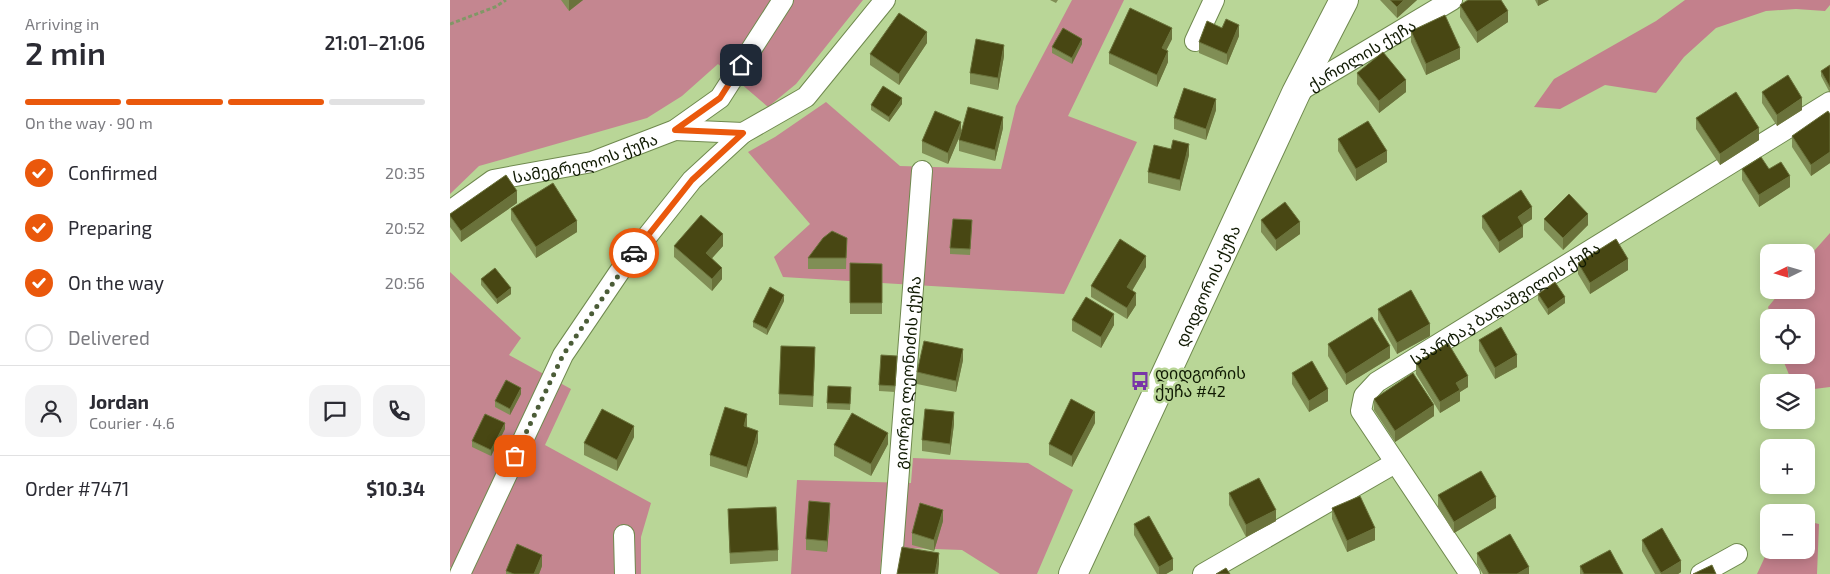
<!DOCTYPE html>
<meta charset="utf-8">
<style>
:root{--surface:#fff;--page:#f2f2f3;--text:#2b2b33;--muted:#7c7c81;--line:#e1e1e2;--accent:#ea580c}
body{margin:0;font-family:"Exo 2","Noto Sans Georgian",sans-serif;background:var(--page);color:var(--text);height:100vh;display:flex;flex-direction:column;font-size:19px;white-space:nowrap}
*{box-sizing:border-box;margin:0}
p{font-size:16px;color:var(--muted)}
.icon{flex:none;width:28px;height:28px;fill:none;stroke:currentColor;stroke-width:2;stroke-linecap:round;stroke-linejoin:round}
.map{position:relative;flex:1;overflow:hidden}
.drawer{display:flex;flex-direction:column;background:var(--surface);width:450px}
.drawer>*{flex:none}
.needle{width:32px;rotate:265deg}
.controls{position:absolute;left:1310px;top:244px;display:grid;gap:10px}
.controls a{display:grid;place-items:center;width:55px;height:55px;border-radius:10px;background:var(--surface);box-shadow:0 2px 12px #0003;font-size:25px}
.pin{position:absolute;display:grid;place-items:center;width:42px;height:42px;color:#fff;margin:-21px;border-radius:10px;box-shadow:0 2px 8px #0006}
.courier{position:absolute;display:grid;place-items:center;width:50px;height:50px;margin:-25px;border:4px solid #ea580c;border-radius:50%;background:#fff;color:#222;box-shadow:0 1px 6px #0007}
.summary em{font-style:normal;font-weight:600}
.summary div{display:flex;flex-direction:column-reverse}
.summary{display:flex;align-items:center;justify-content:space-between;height:85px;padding:0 25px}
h1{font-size:32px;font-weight:600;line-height:38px}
.bar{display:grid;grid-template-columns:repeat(4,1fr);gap:8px 5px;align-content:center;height:60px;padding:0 25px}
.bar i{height:6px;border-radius:4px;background:var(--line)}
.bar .active{background:var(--accent)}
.bar p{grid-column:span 4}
.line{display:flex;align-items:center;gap:12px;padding:0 25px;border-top:1px solid var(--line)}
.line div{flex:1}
.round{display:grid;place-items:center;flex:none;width:52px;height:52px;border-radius:15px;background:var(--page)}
ol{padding:0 25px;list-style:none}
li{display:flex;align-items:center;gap:15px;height:55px}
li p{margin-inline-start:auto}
li .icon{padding:5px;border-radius:50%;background:var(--accent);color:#fff;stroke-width:4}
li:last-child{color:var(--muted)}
li i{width:28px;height:28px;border:2px solid var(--line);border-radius:50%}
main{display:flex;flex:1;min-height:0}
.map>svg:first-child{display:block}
</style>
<main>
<section class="drawer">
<div class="summary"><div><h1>2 min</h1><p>Arriving in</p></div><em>21:01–21:06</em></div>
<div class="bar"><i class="active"></i><i class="active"></i><i class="active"></i><i></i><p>On the way · 90 m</p></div>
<ol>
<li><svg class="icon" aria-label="check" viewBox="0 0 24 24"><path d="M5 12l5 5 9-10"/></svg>Confirmed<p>20:35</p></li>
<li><svg class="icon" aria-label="check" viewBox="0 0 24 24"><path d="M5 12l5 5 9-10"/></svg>Preparing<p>20:52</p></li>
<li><svg class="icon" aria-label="check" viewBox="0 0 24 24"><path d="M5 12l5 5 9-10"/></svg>On the way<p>20:56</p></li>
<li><i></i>Delivered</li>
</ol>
<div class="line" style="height:90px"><a class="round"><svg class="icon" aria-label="person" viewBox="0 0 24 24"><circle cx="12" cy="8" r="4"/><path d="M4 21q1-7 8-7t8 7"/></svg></a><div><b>Jordan</b><p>Courier · 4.6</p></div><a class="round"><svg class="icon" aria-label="chat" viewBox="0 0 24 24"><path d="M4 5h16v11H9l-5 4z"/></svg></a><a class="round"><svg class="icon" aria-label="phone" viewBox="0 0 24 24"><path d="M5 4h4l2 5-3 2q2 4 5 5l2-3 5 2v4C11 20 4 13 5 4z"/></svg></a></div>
<div class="line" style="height:65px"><div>Order #7471</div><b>$10.34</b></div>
</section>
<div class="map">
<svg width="1380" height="574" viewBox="0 0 1380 574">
<rect width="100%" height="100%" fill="#b9d697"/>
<path fill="#c48690" d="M0,0H413L346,84L318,107L268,64L232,96L197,118L29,166L0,194Z
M622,0H674L618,116L687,142L614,294L333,277L324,257L360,224L298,152L325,137L376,102L450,166L551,169L566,106Z
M0,272L71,338L59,355L121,389L95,445L201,503L191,537V574H13L0,567Z
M463,458L578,463L623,490L587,574H550L512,550L432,547L430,574H341L347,480L461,483Z"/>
<path fill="#c3808c" d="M1235,0H1380V5L1375,11L1346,9L1316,11L1266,28L1234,57L1206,93L1155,85L1110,109L1084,107L1104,79L1206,21Z
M1380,233V387L1356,390V382H1342L1331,355H1356V318L1321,317L1318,307L1332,290H1356V260Z
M1356,521L1369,524L1367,574H1307L1319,548V550H1356Z"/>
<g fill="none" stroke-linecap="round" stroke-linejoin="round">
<g stroke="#6f894e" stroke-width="22">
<g id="minor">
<path d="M745,41L764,0"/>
<path id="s1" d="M846,93L1002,0"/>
<path d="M225,130L293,133"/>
<path id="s2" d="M0,211L43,180L142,162L225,130L270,98L333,0"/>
<path d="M174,535L175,574"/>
<path d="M10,574L113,355L172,268L242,180L293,133L356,97L435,0"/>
<path id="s3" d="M441,574L472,171"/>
<path d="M753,574L945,463"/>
<path id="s4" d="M1020,574L911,411L914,396L927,382L1380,102"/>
<path d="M1251,574L1287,554"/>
</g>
</g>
<g stroke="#6f894e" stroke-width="30">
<g id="trunk">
<path id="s5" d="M623,574L846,93L894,0"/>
</g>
</g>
<path stroke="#819766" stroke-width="3" stroke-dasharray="4 2.5" stroke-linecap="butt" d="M0,24L45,7L56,0"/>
<use href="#minor" stroke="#fff" stroke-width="20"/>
<use href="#trunk" stroke="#fff" stroke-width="28"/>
</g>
<path fill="#808e55" d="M111,0H133L119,11Z
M600,0H608L606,3Z
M930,0H967L947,18Z
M1085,0H1099L1088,6Z
M1010,5L1058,22L1027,43L1010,17Z
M772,28L789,36L777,65L749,53V42Z
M961,31L1010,59L976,75L961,42Z
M722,39L716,50L718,62L707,87L659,64V53Z
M477,43L449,85L420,65V54Z
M632,44L622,64L602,53V47Z
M554,56L548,90L520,84V73Z
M1380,65V93L1371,76V71Z
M907,73L956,92L929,113L907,84Z
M1312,92L1352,110L1327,126L1312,103Z
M452,104L439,122L421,110V105Z
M766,110L756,140L724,129V118Z
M1380,114V163L1361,176L1342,147V136Z
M1246,118L1309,140L1270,165L1246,129Z
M553,128L545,161L509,151V140L511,133L498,164L472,153V141L511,133Z
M888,139L937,162L906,181L888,151Z
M721,149L739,155L730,191L698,183V172Z
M1292,169H1319L1340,187L1309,207L1292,180Z
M67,203L11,242L0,227V214Z
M61,209L127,232L86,258L61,220Z
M1032,216L1082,219L1073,225V237L1049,253L1032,228Z
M1094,219L1138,225L1113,250L1094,230Z
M811,220L850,234L826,251L811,232Z
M522,226L520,255L500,254V248Z
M397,238L396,269H358V258Z
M224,246H273L262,258L272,279L262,291L224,257Z
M400,263L432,264V314H400Z
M1128,263L1178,270L1140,294L1128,274Z
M696,267L682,291L686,305L677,319L641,297V286Z
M31,279L61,294L47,304L31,285Z
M1088,294L1115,303L1098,315L1088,300Z
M334,301L317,335L303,327V322Z
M928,309L980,336L947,354L928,320Z
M622,320L664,325L651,348L622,331Z
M1029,340L1067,367L1045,379L1029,351Z
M878,344L940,358L896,385L878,356Z
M447,356L445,392L429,391V385Z
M365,359L363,407L329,405V394Z
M513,360L506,392L467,384V372Z
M966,363L1018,387L1010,392V401L990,413L966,374Z
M842,373L878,401L859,412L842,384Z
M401,393L400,410L377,409V403Z
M71,394L60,415L45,407V401Z
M924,399L984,416L945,442L924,410Z
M645,423L622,467L599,455V444Z
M504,424L500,455L472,451V440Z
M297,426V427L308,442L297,478L260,466V455Z
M55,429L41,456L22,447V441Z
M184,437L167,471L134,455V443Z
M438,444L421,476L384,456V445Z
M779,493L826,521L796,537L779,505Z
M988,495L1046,508L1004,533L988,507Z
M882,508L925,540L897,552L882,519Z
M278,509L328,550V561L280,564Z
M380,514L377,552L356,550V539Z
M493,521L484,551L462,545V533Z
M684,524L723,570L716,574H707L684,535Z
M1192,540L1231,572L1228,574H1205L1192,551Z
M1027,553L1079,574H1033L1027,564Z
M92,566L89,574H56V571Z
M1130,566L1173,574H1130Z"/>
<path fill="#6a723b" d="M119,0H133L119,11Z
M954,0H967L947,18V7Z
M1088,0H1099L1088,6Z
M1058,11V22L1027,43V32Z
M789,25V36L777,65V54Z
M722,28V39L712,59V48Z
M477,32V43L449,85V74Z
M632,39V44L622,64V58Z
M554,45V56L548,90V78Z
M1010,48V59L976,75V64Z
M718,51V62L707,87V75Z
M956,80V92L929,113V101Z
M452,98V104L439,122V117Z
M1352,98V110L1327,126V115Z
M766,99V110L756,140V129Z
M553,117V128L545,161V150Z
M511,122V133L498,164V153Z
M1309,128V140L1270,165V154Z
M739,144V155L730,191V180Z
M937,151V162L906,181V169Z
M1380,152V163L1361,176V165Z
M1340,176V187L1309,207V195Z
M67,191V203L11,242V231Z
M1082,207V219L1068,228V217Z
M1138,214V225L1113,250V238Z
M127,221V232L86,258V247Z
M850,222V234L826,251V240Z
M1073,226V237L1049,253V242Z
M273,234V246L256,265V253Z
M696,256V267L677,299V287Z
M1178,259V270L1140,294V283Z
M272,268V279L262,291V279Z
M61,288V294L47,304V299Z
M686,293V305L677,319V308Z
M334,295V301L317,335V329Z
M1115,297V303L1098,315V309Z
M664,314V325L651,348V337Z
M980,324V336L947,354V343Z
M940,346V358L896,385V374Z
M513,349V360L506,392V381Z
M1067,355V367L1045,379V368Z
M1018,376V387L1010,392V401L990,413V402L1006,383Z
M71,388V394L60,415V409Z
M878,389V401L859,412V401Z
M984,405V416L945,442V431Z
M504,412V424L500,455V444Z
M645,412V423L622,467V456Z
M297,414V426L294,437V426Z
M55,423V429L41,456V450Z
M184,426V437L167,471V460Z
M308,431V442L297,478V467Z
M438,433V444L421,476V464Z
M1046,497V508L1004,533V522Z
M380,503V514L377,552V541Z
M493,510V521L484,551V540Z
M826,510V521L796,537V525Z
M925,528V540L897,552V541Z
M489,553V564L488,574H485Z
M92,555V566L89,574H84Z
M723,559V570L716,574H709V567Z
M1231,561V572L1228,574H1211V573Z
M1079,567V574H1067Z"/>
<path fill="#484713" stroke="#6a723b" d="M940,0H954L947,7Z
M1018,0H1051L1058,11L1027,32L1010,5Z
M680,8L722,28L712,48L718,51L707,75L659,53Z
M449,13L477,32L449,74L420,54Z
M995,15L1010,48L976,64L961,31Z
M776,19L789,25L777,54L749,42L757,21L772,28Z
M613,28L632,39L622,58L602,47Z
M526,39L554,45L548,78L520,73Z
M933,52L956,80L929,101L907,73Z
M1380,65V87L1371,71Z
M1338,75L1352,98L1327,115L1312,92Z
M433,86L452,98L439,117L421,105Z
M734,88L766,99L756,129L724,118Z
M1286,92L1309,128L1270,154L1246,118Z
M518,107L553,117L545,150L509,140Z
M485,111L511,122L498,153L472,141Z
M1378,111L1380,114V152L1361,165L1342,136Z
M918,121L937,151L906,169L888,139Z
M723,140L739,144L730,180L698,172L704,145L721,149Z
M1311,157L1319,169L1331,162L1340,176L1309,195L1292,169Z
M56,175L67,191L11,231L0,216V214Z
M103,183L127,221L86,247L61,209Z
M1071,190L1082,207L1068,217L1073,226L1049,242L1032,216Z
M1119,194L1138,214L1113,238L1094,219Z
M835,202L850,222L826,240L811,220Z
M251,215L273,234L256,253L272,268L262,279L224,246Z
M503,219L522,220L520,249L500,248Z
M382,231L397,238L396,258H358L373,238Z
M670,239L696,256L677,287L686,293L677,308L641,286Z
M1166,239L1178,259L1140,283L1128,263Z
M400,263L432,264V303H400Z
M45,268L61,288L47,299L31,279Z
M1105,282L1115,297L1098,309L1088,294Z
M320,287L334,295L317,329L303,322Z
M961,290L980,324L947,343L928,309Z
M636,297L664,314L651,337L622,320Z
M922,317L940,346L896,374L878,344Z
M1051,327L1067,355L1045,368L1029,340Z
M474,341L513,349L506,381L467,372Z
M998,343L1018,376L1006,383L1010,390L990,402L966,363Z
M331,346L365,347L363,396L329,394Z
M431,355L447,356L445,386L429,385Z
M862,361L878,389L859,401L842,373Z
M963,373L984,405L945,431L924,399Z
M56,380L71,388L60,409L45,401Z
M378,386L401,387L400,404L377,403Z
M621,399L645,412L622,456L599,444Z
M275,407L297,414L294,426L308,431L297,467L260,455Z
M152,409L184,426L167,460L134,443Z
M475,409L504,412L500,444L472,440Z
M402,413L438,433L421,464L384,445Z
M35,414L55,423L41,450L22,441Z
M1031,471L1046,497L1004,522L988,495Z
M809,478L826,510L796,525L779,493Z
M910,496L925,528L897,541L882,508Z
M359,501L380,503L377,541L356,539Z
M470,503L493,510L484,540L462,533Z
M326,507L328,550L280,553L278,509Z
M699,516L723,559L709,567L684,524Z
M1212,528L1231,561L1211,573L1192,540Z
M1060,534L1079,567L1067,574H1039L1027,553Z
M67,544L92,555L84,574H64L56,571Z
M452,547L489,553L485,574H447Z
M1160,550L1173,574H1134L1130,566Z
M1262,565L1266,574H1243Z
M776,568L780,574H766Z"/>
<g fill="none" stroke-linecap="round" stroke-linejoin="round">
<path stroke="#4b5c37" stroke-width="5" stroke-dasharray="0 9" d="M65,456L113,355L184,253"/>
<path stroke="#ea580c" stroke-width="6" d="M184,253L242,180L293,133L225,130L270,98L291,65"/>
</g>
<defs>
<g id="bus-bare" transform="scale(1.5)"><path d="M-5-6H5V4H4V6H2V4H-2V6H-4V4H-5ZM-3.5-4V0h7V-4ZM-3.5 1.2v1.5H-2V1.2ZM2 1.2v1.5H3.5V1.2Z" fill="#7935a8" stroke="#b9d697" stroke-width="2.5" paint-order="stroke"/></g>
</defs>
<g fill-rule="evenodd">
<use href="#bus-bare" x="690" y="381"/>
</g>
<g text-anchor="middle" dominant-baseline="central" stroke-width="5" stroke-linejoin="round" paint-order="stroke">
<g font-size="16" fill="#101a03" stroke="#b9d697">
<text stroke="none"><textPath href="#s1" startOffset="76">ქართლის ქუჩა</textPath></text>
<text stroke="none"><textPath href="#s2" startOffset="148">სამეგრელოს ქუჩა</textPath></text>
<text stroke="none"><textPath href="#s5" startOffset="318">დიდგორის ქუჩა</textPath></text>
<text stroke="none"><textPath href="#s4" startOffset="381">სპარტაკ ბაღაშვილის ქუჩა</textPath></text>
<text stroke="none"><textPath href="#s3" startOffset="202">გიორგი ლეონიძის ქუჩა</textPath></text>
</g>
<g font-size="16" fill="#101a03" stroke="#b9d697" text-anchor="start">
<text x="705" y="372">დიდგორის<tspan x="705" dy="18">ქუჩა #42</tspan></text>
</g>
</g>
</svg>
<div class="controls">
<a><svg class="needle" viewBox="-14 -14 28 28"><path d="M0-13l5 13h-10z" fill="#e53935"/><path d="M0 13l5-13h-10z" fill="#7c7c81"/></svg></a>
<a><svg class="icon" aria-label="locate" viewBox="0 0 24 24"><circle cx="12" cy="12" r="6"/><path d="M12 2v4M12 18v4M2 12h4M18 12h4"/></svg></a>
<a><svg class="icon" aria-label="layers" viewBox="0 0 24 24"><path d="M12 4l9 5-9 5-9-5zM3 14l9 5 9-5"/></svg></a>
<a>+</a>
<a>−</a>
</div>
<div class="pin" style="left:65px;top:456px;background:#ea580c"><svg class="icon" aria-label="bag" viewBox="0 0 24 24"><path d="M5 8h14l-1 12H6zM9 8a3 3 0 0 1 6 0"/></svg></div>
<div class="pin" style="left:291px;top:65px;background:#1f2937"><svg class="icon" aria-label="home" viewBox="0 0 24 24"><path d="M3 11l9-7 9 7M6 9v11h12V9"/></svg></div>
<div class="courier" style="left:184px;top:253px"><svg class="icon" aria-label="car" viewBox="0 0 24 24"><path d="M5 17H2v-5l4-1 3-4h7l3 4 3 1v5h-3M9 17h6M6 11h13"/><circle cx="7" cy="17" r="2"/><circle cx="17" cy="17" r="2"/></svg></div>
</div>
</main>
